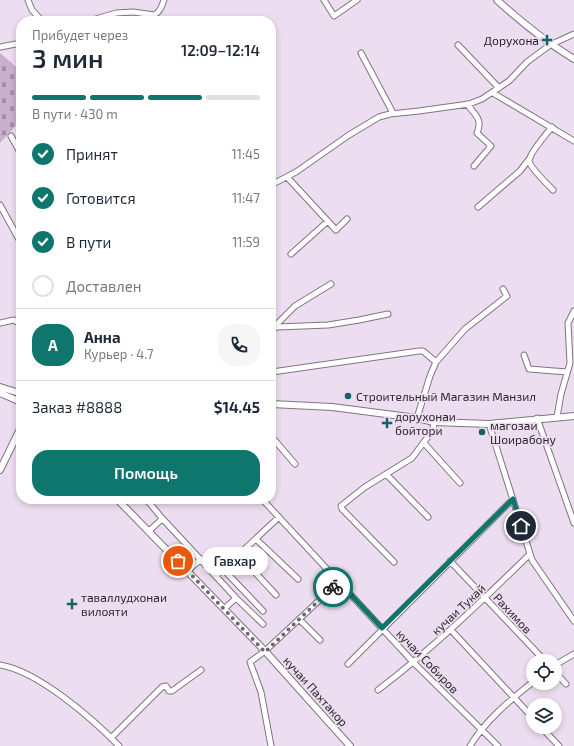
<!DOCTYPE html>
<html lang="ru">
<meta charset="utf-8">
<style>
:root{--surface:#fff;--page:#f6f6f7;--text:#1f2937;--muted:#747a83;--line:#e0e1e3;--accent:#0f766e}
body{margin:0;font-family:"Exo 2",sans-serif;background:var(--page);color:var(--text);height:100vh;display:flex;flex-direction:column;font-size:15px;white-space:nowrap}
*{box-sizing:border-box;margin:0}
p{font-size:13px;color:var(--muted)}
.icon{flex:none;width:22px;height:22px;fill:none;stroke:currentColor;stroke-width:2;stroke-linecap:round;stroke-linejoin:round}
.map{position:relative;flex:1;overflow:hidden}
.panel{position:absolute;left:16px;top:16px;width:260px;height:488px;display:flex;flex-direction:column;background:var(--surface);border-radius:16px;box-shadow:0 2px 6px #0003}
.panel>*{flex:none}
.fabs{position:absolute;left:526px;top:654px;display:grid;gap:8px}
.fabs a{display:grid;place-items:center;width:36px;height:36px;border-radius:50%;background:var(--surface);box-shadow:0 2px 6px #0003;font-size:20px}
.pin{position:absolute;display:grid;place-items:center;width:34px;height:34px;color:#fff;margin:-17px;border:2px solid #fff;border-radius:50%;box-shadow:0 1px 4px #0007}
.courier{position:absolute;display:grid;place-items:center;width:40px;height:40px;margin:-20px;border:3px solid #0f766e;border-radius:50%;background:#fff;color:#222;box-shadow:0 1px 5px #0007}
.bubble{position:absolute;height:28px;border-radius:14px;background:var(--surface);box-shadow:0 2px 6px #0003;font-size:13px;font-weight:600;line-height:28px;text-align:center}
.headline em{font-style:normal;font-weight:600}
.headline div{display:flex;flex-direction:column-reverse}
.headline{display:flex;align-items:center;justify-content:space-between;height:68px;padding:0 16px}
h1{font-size:26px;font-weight:600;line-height:30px}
.bar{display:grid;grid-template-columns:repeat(4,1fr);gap:6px 4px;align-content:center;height:48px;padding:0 16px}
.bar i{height:5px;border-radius:3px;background:var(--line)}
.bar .selected{background:var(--accent)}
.bar p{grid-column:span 4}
.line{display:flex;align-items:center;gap:10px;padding:0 16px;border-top:1px solid var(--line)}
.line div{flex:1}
.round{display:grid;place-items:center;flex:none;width:42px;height:42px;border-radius:16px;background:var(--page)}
ol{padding:0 16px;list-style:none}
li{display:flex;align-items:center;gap:12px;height:44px}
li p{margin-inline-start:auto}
li .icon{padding:4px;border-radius:50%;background:var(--accent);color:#fff;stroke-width:4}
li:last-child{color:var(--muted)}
li i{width:22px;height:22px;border:2px solid var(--line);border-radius:50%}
.primary-button{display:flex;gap:8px;margin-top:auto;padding:8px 16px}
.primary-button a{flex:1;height:46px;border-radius:16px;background:var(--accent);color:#fff;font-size:16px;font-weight:600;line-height:46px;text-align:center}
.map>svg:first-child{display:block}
</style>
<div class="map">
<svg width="574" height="746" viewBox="0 0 574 746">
<defs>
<pattern id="cemetery-stones" width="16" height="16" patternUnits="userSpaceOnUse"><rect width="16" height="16" fill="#c9b1cd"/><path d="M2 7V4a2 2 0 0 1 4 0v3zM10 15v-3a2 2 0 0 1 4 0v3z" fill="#a390a7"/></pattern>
</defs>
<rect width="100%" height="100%" fill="#edddf0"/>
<path fill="url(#cemetery-stones)" d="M0,53L21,71V120L0,143Z"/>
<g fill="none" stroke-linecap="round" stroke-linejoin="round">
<g stroke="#827384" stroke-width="7">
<path id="minor" d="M28,0L32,10L42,21
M324,0L334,16L357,0
M89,21L116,13L133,12L154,15C160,12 162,6 164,0
M458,45L499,88
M0,47L21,43
M361,53L393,113
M493,93L574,141
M467,104C475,115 483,119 477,133L491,146L474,166
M552,127C547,133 529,154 529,161C530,167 548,185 553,190
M11,136L21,154
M287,177L336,230L347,219
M271,185L296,172L349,135L379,117L390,114L419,111L469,104L482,99L509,81L527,62L550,45L574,34
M0,205L21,243
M478,207L520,171L530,158
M291,254L328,221
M0,323L14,320L21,325
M274,327L295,306L331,284
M271,330L277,327L328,325L359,320L388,314
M524,355L529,369L567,372
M272,404V372L419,351H423L436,362
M557,417L561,394L570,363L568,323L574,311
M417,418L430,376L436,362L465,329L507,296L503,289
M537,418L574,523
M489,424L532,560L574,621
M271,436L295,464
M424,443L460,483
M386,474L428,517
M149,499L147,500L161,517L236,598L263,624
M262,499L414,663L498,746
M149,531L162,519
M256,539L298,579
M239,555L276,595
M450,561L545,661
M394,562L342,509L341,506L365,487L412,458L433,430L434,422
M223,569L263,611
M187,571L201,559
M216,576L279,517
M224,609L236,598
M299,619L320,640
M451,630L533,718
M348,664L513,499
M0,665C38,671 93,719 119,746
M555,665L574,654
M555,672L566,684
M378,690C432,649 481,602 530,554
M541,727L559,746
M111,738L162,687L166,686L169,691H172L201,670
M271,746L261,692L250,662L265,651L339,582
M470,746C485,721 510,700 533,682"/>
</g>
<g stroke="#827384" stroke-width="8">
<path id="major" d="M497,0C521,22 546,42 574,59
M0,387L16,392H21
M0,393L21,402
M271,404L332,407L417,418L434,422L489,424L574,416
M0,470L21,427
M117,499L265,651L350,746"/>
</g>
<use href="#minor" stroke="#fff" stroke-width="5"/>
<use href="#major" stroke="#fff" stroke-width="6"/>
</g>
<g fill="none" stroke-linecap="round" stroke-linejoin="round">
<path stroke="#706671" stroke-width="4" stroke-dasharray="0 7.2" d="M178,561L265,652L333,587"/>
<path stroke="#0f766e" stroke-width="5" d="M333,587L339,582L382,628L513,499L521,526"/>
</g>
<g fill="#136367" stroke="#edddf0" stroke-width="1.5">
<path d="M545 34h4v4h4v4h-4v4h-4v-4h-4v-4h4z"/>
<circle cx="348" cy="396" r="4"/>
<path d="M385 417h4v4h4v4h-4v4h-4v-4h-4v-4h4z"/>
<circle cx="482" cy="432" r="4"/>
<path d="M70 598h4v4h4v4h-4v4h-4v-4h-4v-4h4z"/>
</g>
<g text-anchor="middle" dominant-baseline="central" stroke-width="3.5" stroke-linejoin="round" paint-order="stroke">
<g font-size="12" fill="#2c262d" stroke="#edddf0" text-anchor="start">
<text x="539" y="40" text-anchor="end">Дорухона</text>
<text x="356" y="396">Строительный Магазин Манзил</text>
<text x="395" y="416">дорухонаи<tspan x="395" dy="14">бойтори</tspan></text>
<text x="490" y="425">магозаи<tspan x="490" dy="14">Шоирабону</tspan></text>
<text x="81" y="597">таваллудхонаи<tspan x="81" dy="14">вилояти</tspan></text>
</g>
<g font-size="12" fill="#2c262d" stroke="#edddf0">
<text transform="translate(458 609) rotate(-43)">кучаи Тукай</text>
<text transform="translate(513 613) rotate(47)">Рахимов</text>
<text transform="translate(428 661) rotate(46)">кучаи Собиров</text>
<text transform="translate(316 691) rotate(48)">кучаи Пахтакор</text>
</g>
</g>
</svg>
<div class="fabs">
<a><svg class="icon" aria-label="locate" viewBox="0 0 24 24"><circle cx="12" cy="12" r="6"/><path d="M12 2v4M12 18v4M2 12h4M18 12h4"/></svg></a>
<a><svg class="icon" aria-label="layers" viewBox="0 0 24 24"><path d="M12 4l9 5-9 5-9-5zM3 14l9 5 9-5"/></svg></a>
</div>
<div class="pin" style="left:178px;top:561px;background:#ea580c"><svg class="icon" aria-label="bag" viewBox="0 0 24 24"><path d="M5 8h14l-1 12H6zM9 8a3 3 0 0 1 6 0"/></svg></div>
<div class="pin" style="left:521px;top:526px;background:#1f2937"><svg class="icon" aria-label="home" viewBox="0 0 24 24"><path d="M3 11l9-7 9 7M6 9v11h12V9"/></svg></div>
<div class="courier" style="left:333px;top:587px"><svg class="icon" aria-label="bike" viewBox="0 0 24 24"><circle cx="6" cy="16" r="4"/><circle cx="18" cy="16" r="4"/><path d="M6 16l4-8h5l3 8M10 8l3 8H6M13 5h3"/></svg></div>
<div class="bubble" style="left:202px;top:547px;width:66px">Гавхар</div>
<section class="panel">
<div class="headline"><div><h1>3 мин</h1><p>Прибудет через</p></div><em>12:09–12:14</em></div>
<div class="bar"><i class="selected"></i><i class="selected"></i><i class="selected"></i><i></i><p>В пути · 430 m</p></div>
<ol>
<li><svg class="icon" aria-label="check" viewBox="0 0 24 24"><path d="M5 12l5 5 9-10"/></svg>Принят<p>11:45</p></li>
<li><svg class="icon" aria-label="check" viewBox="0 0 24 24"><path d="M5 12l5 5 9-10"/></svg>Готовится<p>11:47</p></li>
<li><svg class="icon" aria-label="check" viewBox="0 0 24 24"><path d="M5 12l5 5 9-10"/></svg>В пути<p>11:59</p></li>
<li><i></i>Доставлен</li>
</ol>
<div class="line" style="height:72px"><b class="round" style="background:var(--accent);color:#fff">А</b><div><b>Анна</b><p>Курьер · 4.7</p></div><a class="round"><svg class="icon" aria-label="phone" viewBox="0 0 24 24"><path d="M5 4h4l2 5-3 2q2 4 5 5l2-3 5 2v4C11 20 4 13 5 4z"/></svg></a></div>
<div class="line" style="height:52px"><div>Заказ #8888</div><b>$14.45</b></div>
<div class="primary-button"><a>Помощь</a></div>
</section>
</div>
